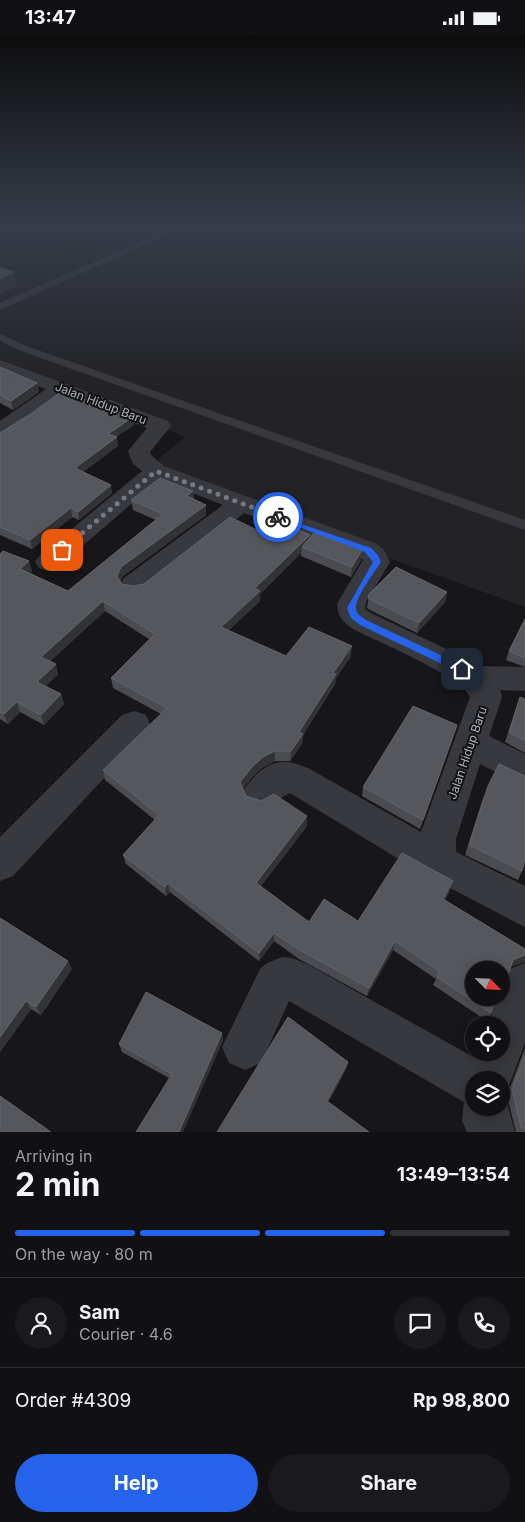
<!DOCTYPE html>
<meta charset="utf-8">
<style>
:root{--surface:#111113;--page:#1a1a1c;--text:#f1f3f6;--muted:#9c9da0;--line:#303133;--accent:#2563eb}
body{margin:0;font-family:Inter,sans-serif;background:var(--page);color:var(--text);height:100vh;display:flex;flex-direction:column;font-size:19px;white-space:nowrap}
*{box-sizing:border-box;margin:0}
p{font-size:16px;color:var(--muted)}
.icon{flex:none;width:28px;height:28px;fill:none;stroke:currentColor;stroke-width:2;stroke-linecap:round;stroke-linejoin:round}
.map{position:relative;height:1097px;overflow:hidden}
.sheet{display:flex;flex-direction:column;background:var(--surface);flex:1}
.sheet>*{flex:none}
.needle{width:32px;rotate:114deg}
.fabs{position:absolute;left:465px;top:926px;display:grid;gap:10px}
.fabs a{display:grid;place-items:center;width:45px;height:45px;border-radius:50%;background:var(--surface);box-shadow:0 2px 12px #0003,0 0 0 1px var(--line);font-size:25px}
.pin{position:absolute;display:grid;place-items:center;width:42px;height:42px;color:#fff;margin:-21px;border-radius:10px;box-shadow:0 2px 8px #0006}
.courier{position:absolute;display:grid;place-items:center;width:50px;height:50px;margin:-25px;border:4px solid #2563eb;border-radius:50%;background:#fff;color:#222;box-shadow:0 1px 6px #0007}
.headline em{font-style:normal;font-weight:700}
.headline div{display:flex;flex-direction:column-reverse}
.headline{display:flex;align-items:center;justify-content:space-between;height:85px;padding:0 15px}
h1{font-size:32px;font-weight:700;line-height:38px}
.bar{display:grid;grid-template-columns:repeat(4,1fr);gap:8px 5px;align-content:center;height:60px;padding:0 15px}
.bar i{height:6px;border-radius:4px;background:var(--line)}
.bar .current{background:var(--accent)}
.bar p{grid-column:span 4}
.line{display:flex;align-items:center;gap:12px;padding:0 15px;border-top:1px solid var(--line)}
.line div{flex:1}
.round{display:grid;place-items:center;flex:none;width:52px;height:52px;border-radius:26px;background:var(--page)}
.button{display:flex;gap:10px;margin-top:auto;padding:10px 15px}
.button a{flex:1;height:58px;border-radius:30px;background:var(--accent);color:#fff;font-size:20px;font-weight:700;line-height:58px;text-align:center}
.button a+a{background:var(--page);color:var(--text)}
.status{display:flex;justify-content:space-between;align-items:center;height:35px;padding:0 25px;background:var(--surface);direction:ltr}
.status svg{height:14px;fill:currentColor}
.map>svg:first-child{display:block}
</style>
<div class="status"><b>13:47</b><svg viewBox="0 0 49 12"><path d="M0 12V9h3v3zM5 12V6h3v6zM10 12V3h3v9zM15 12V0h3v12zM26 1h20v11H26zM47 4h2v5h-2z"/></svg></div>
<div class="map">
<svg width="525" height="1097" viewBox="0 0 525 1097">
<rect width="100%" height="100%" fill="#171719"/>
<path fill="#232326" d="M0,192H525V572L171,445L158,424L185,402L0,326Z"/>
<path fill="#1f2720" d="M0,192H152L85,222L0,198Z"/>
<g fill="none" stroke-linecap="round" stroke-linejoin="round">
<path fill="#38393e" fill-rule="evenodd" d="M174,192H185L0,275V268Z
M0,299L29,312L525,485V495L21,316L0,306Z"/>
<path fill="#38393e" fill-rule="evenodd" d="M0,325L168,386L171,391L150,417L152,421L164,431L377,509L384,515L390,527L366,567L365,574L369,577L482,631L525,632V656L500,655L502,662L489,701L525,719V751L480,729L456,804V817L525,851V892L425,840L290,758L260,774L247,769L242,758C249,745 265,728 281,727C290,726 300,730 308,733L421,797L470,662C465,643 374,605 353,594C344,588 335,579 338,567L363,525L359,521L244,478L144,557L134,559L124,557L120,550L124,543L223,470L159,445L57,533L48,536L39,533L35,527L39,521L142,436L133,429L128,416L147,393L63,361L8,401L0,403V386L46,354L0,338Z
M134,676L146,680L150,689L146,698L13,841L0,846V802L122,680Z
M282,922L292,923L307,929L475,1023L477,1018H501V990H487L498,962H501V955L510,934L525,928V1008L505,1061L515,1097H467L462,1086L464,1067L289,966L261,1028L245,1035L229,1028L222,1012L260,934L267,928ZM474,1045H501V1072H474Z"/>
</g>
<path fill="#4b4c51" d="M0,332L37,348L39,357L13,375L0,368Z
M133,382L134,390L116,402L118,411L83,437L112,458L79,485L72,482L32,514L0,500V398Z
M193,456L194,465L206,470V480L123,541L120,547L122,549L133,551L144,549L257,495L310,500V503L362,515L361,525L351,542L301,521V518L260,559V566L228,596L286,621H351L336,643L335,649L303,700L302,709L290,726H275L263,732L252,742L243,754L246,761L307,781V791L261,851L309,887L358,886L450,855L445,865L510,933L504,952L501,956V935L491,978L487,986L433,950L436,944L393,915L367,961L299,924L274,906L259,926L170,857L166,861L126,829L123,820L155,785L105,745L103,735L161,679L113,653L111,643L149,604L105,576L50,626L58,639L46,651L61,659L64,669L44,690L20,677L8,689L0,684V519L32,536L30,538L68,556L156,485L133,475L131,465Z
M447,557L445,567L417,598L370,575L367,573L369,559Z
M525,584V632L506,625L509,616Z
M520,662L525,664V718L505,707Z
M457,690L454,700L420,794L362,761L363,752Z
M484,760L522,836L518,845L465,820Z
M0,883L72,934L41,980L31,974L0,1017Z
M222,998L223,1006L169,1043L122,1017L119,1009Z
M525,1013V1097H516L507,1061Z"/>
<path fill="#323336" d="M14,237L17,251L0,259V244Z
M37,348L39,357L13,375L11,366Z
M133,382L134,390L109,407L108,399Z
M117,402L118,411L76,442L75,433Z
M111,450L112,458L79,485L78,477Z
M193,456L194,466L187,461Z
M206,470V480L123,541L118,551L117,541L121,532Z
M71,473L72,482L32,514L30,505Z
M310,500L309,510L302,512L301,518L260,559V566L221,602V592L255,553Z
M362,515L361,525L351,542L352,532Z
M29,526L32,536L23,544L20,534Z
M447,557L445,567L417,598L419,588Z
M103,566L105,576L44,632L41,622Z
M352,611L351,621L336,643L335,649L303,700L302,709L290,726L291,716L299,697L333,638Z
M56,629L58,639L40,657L37,647Z
M61,659L64,669L44,690L41,680Z
M17,667L20,677L8,689L4,679Z
M457,690L454,700L420,794L423,785Z
M275,716V726L263,732L252,742L240,757V747L252,732L263,722Z
M307,781V791L256,857V848Z
M453,846L450,855L440,872L443,864Z
M168,848L170,857L166,861L165,852Z
M274,898V906L259,926V918Z
M395,906L393,915L367,961L369,953Z
M525,920V927L508,933L513,925Z
M68,926L72,934L41,980L36,972Z
M26,966L31,974L0,1017V1002Z
M222,998L223,1006L183,1097H179Z
M348,1027L346,1035L325,1074L327,1066Z"/>
<path fill="#55575c" stroke="#63656b" d="M0,233L14,237L0,244Z
M0,332L37,348L11,366L0,360Z
M62,356L133,382L108,399L117,402L75,433L111,450L78,477L71,473L30,505L0,492V398L32,378Z
M160,443L193,456L187,461L206,470L121,532L117,541L122,549L133,551L144,549L230,482L257,495L271,483L310,500L255,553L260,556L221,592L286,621L309,592L352,611L333,638L336,639L299,697L303,699L291,716H275L263,722L252,732L240,747L246,761L261,766L274,759L307,781L256,848L309,887L324,864L358,886L402,818L453,846L443,864L525,914V920L513,925L504,952L501,953V935H474V962H497L491,978L437,942L439,936L395,906L369,953L300,915L274,898L259,918L168,848L165,852L123,820L159,780L103,735L167,673L111,643L155,599L103,566L41,622L56,629L37,647L61,659L41,680L17,667L4,679L0,677V519L3,516L29,526L20,534L68,556L163,479L131,465Z
M315,497L359,513L362,515L352,532L302,512Z
M396,532L447,557L419,588L371,565L368,563L369,559Z
M525,584V623L509,616Z
M520,662L525,664V706L509,697Z
M413,671L457,690L423,785L363,752Z
M499,729L525,741V824L522,836L469,810L488,751Z
M0,883L68,926L36,972L26,966L0,1002Z
M146,957L222,998L179,1097H136L172,1039L119,1009Z
M288,982L348,1027L327,1066L369,1097H217Z
M525,1020V1094L521,1092L512,1054Z
M0,1061L51,1097H0Z"/>
<linearGradient id="sky" x2="0" y2="1"><stop stop-color="#0d0d0e"/><stop offset="0.55" stop-color="#363c49"/><stop offset="1" stop-color="#363c49" stop-opacity="0"/></linearGradient>
<rect width="525" height="346" fill="url(#sky)"/>
<path fill="#2563eb" d="M275,480L371,513L378,520L381,527C375,536 355,563 356,573C356,579 362,582 366,585L466,632V637H459L360,590L351,583L347,573L373,527L365,517L275,483Z"/>
<g fill="none" stroke-linecap="round" stroke-linejoin="round">
<path stroke="#777a81" stroke-width="5" stroke-dasharray="0 9" d="M62,515L156,436L278,482"/>
</g>
<g text-anchor="middle" dominant-baseline="central" stroke-width="4" stroke-linejoin="round" paint-order="stroke">
<g font-size="12" fill="#aaafb9" stroke="#121214">
<text transform="translate(101 368) rotate(21)">Jalan Hidup Baru</text>
<text transform="translate(467 718) rotate(-71)">Jalan Hidup Baru</text>
</g>
</g>
</svg>
<div class="fabs">
<a><svg class="needle" viewBox="-14 -14 28 28"><path d="M0-13l5 13h-10z" fill="#e53935"/><path d="M0 13l5-13h-10z" fill="#9c9da0"/></svg></a>
<a><svg class="icon" aria-label="locate" viewBox="0 0 24 24"><circle cx="12" cy="12" r="6"/><path d="M12 2v4M12 18v4M2 12h4M18 12h4"/></svg></a>
<a><svg class="icon" aria-label="layers" viewBox="0 0 24 24"><path d="M12 4l9 5-9 5-9-5zM3 14l9 5 9-5"/></svg></a>
</div>
<div class="pin" style="left:62px;top:515px;background:#ea580c"><svg class="icon" aria-label="bag" viewBox="0 0 24 24"><path d="M5 8h14l-1 12H6zM9 8a3 3 0 0 1 6 0"/></svg></div>
<div class="pin" style="left:462px;top:634px;background:#1f2937"><svg class="icon" aria-label="home" viewBox="0 0 24 24"><path d="M3 11l9-7 9 7M6 9v11h12V9"/></svg></div>
<div class="courier" style="left:278px;top:482px"><svg class="icon" aria-label="bike" viewBox="0 0 24 24"><circle cx="6" cy="16" r="4"/><circle cx="18" cy="16" r="4"/><path d="M6 16l4-8h5l3 8M10 8l3 8H6M13 5h3"/></svg></div>
</div>
<section class="sheet">
<div class="headline"><div><h1>2 min</h1><p>Arriving in</p></div><em>13:49–13:54</em></div>
<div class="bar"><i class="current"></i><i class="current"></i><i class="current"></i><i></i><p>On the way · 80 m</p></div>
<div class="line" style="height:90px"><a class="round"><svg class="icon" aria-label="person" viewBox="0 0 24 24"><circle cx="12" cy="8" r="4"/><path d="M4 21q1-7 8-7t8 7"/></svg></a><div><b>Sam</b><p>Courier · 4.6</p></div><a class="round"><svg class="icon" aria-label="chat" viewBox="0 0 24 24"><path d="M4 5h16v11H9l-5 4z"/></svg></a><a class="round"><svg class="icon" aria-label="phone" viewBox="0 0 24 24"><path d="M5 4h4l2 5-3 2q2 4 5 5l2-3 5 2v4C11 20 4 13 5 4z"/></svg></a></div>
<div class="line" style="height:65px"><div>Order #4309</div><b>Rp 98,800</b></div>
<div class="button"><a>Help</a><a>Share</a></div>
</section>
